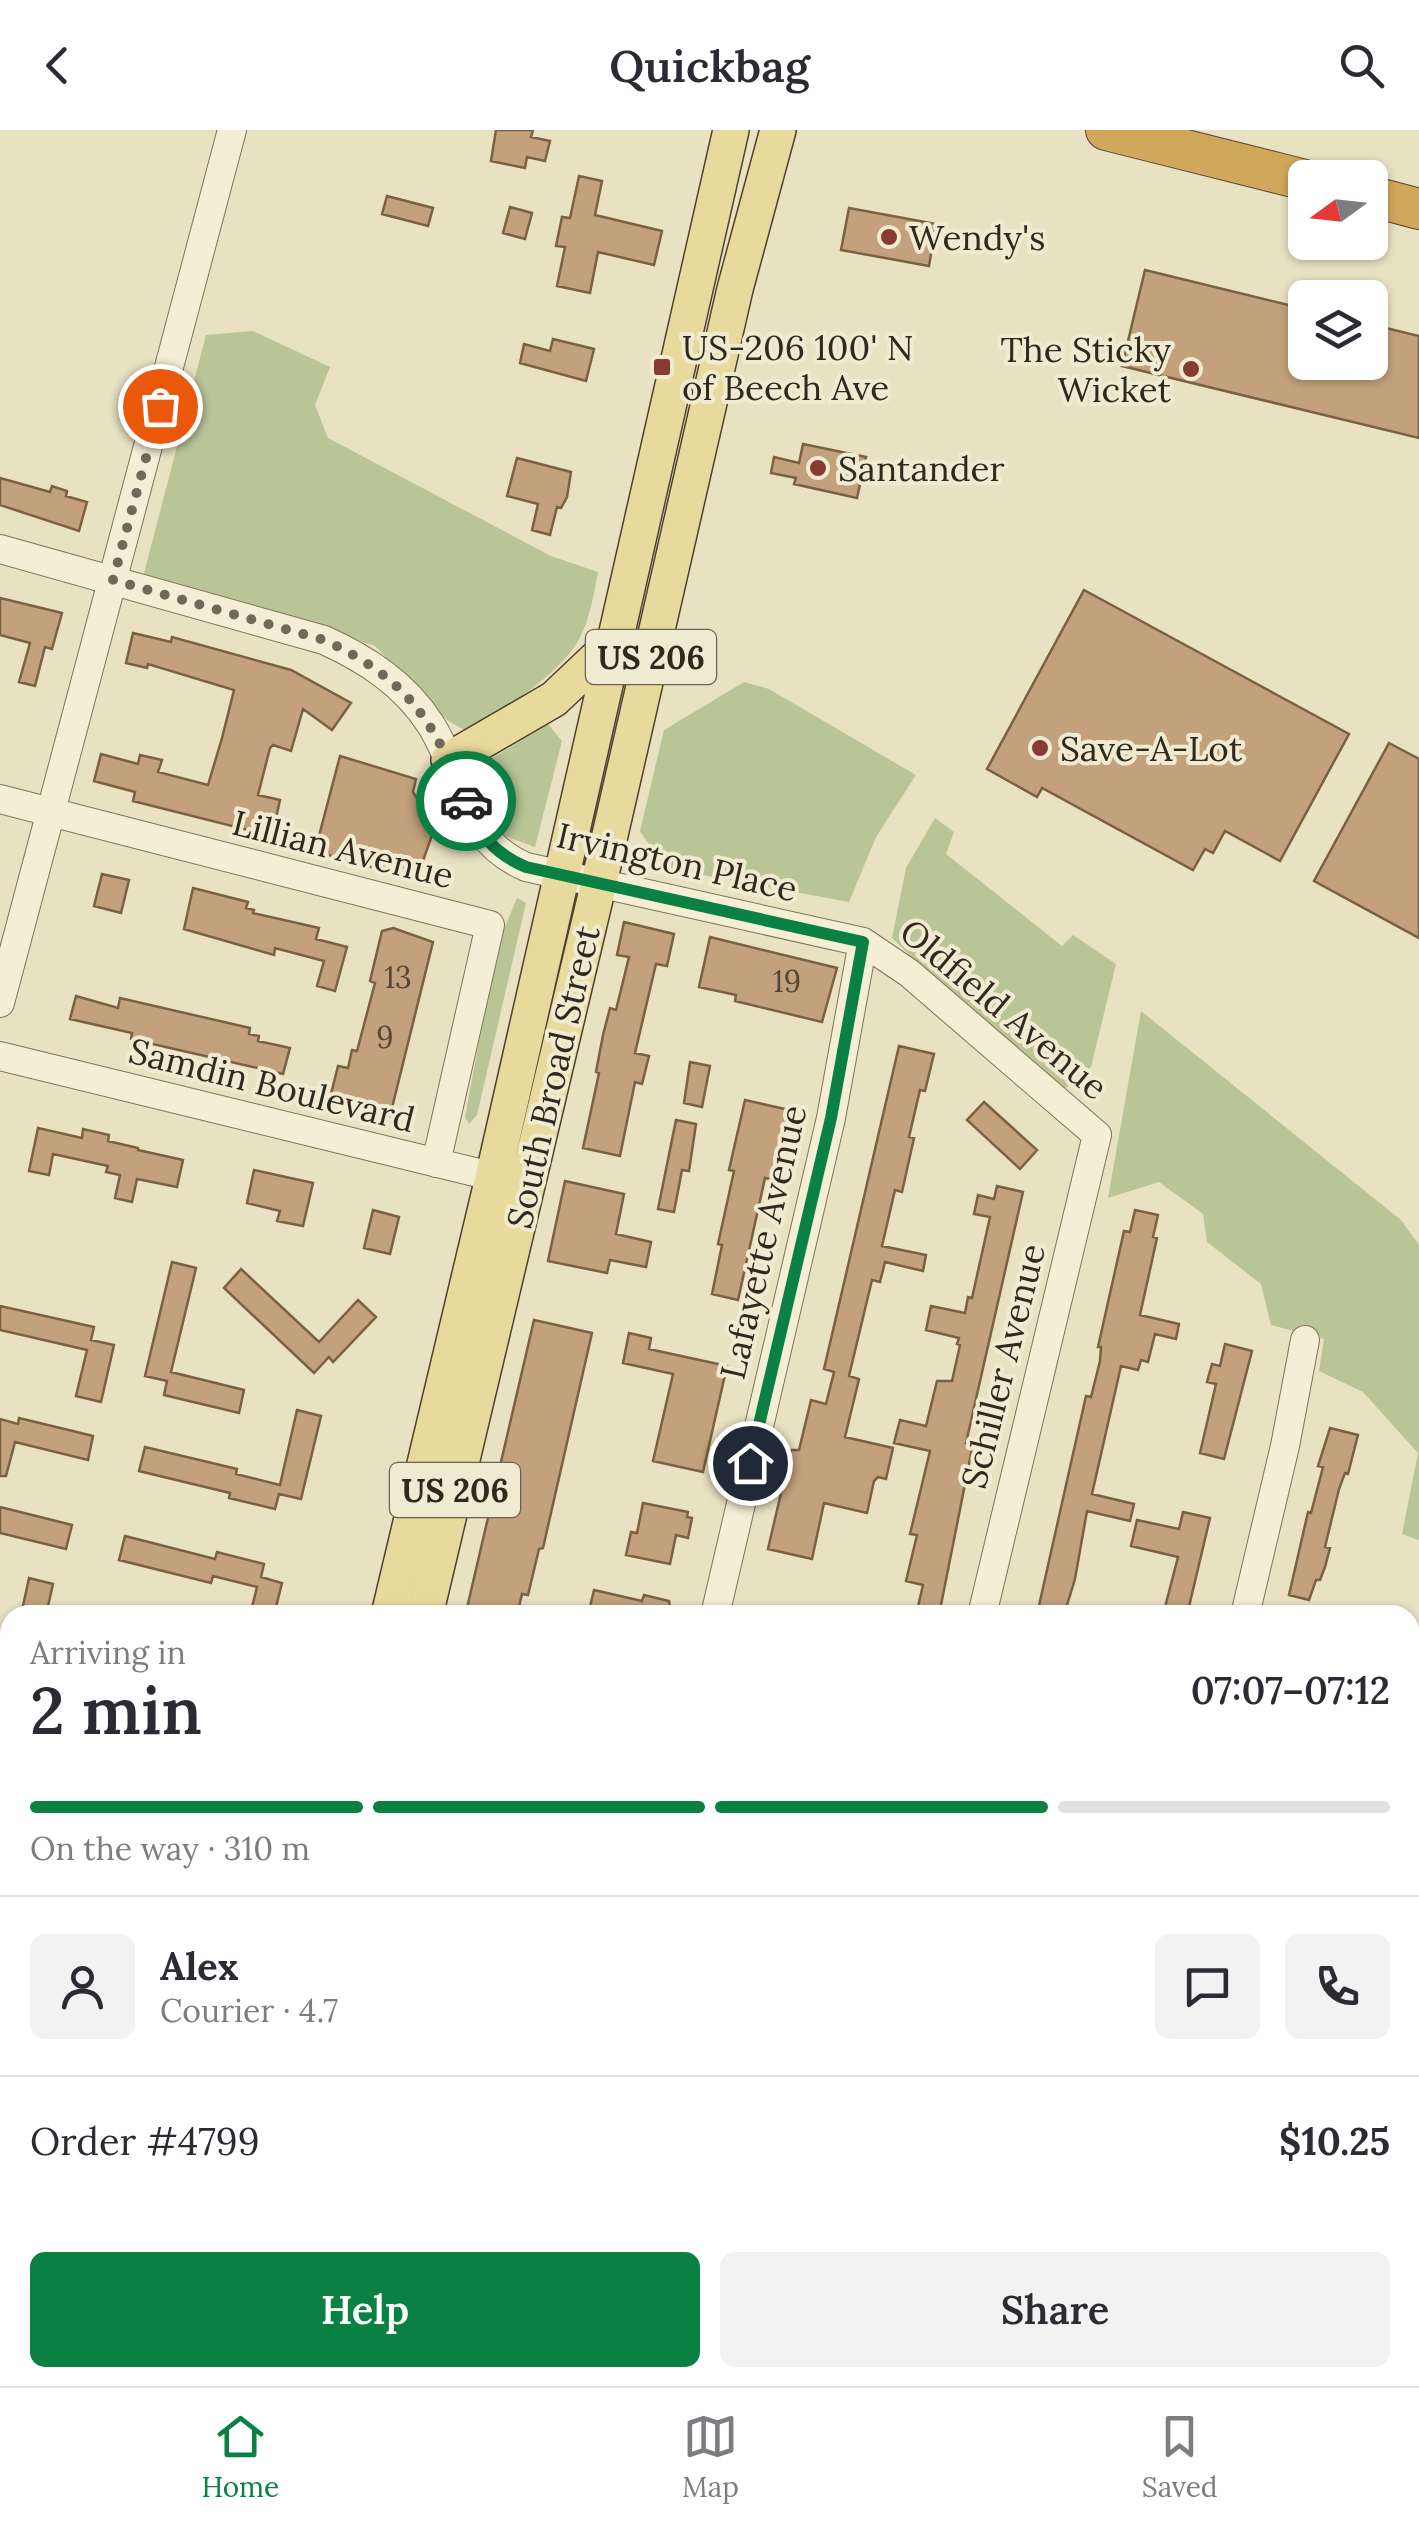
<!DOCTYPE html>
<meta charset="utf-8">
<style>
:root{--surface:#fff;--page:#f2f2f3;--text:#2b2b33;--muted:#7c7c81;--line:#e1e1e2;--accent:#0b8043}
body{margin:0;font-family:Lora,serif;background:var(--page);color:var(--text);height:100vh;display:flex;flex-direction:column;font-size:38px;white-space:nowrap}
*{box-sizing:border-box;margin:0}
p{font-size:32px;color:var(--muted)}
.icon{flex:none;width:55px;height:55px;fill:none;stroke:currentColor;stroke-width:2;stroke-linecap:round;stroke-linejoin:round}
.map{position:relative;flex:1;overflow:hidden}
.details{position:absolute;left:0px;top:1475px;width:1420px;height:782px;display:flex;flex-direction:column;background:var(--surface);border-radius:30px 30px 0 0;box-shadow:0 2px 8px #0004}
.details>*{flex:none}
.needle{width:65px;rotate:255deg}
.controls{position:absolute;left:1288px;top:30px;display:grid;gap:20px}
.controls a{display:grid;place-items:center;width:100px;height:100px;border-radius:15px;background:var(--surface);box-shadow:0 2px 8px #0004;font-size:50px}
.pin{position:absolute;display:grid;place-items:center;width:85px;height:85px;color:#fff;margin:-42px;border:5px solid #fff;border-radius:50%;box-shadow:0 2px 10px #0007}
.courier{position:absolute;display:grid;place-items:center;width:100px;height:100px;margin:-50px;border:8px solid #0b8043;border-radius:50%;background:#fff;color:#222;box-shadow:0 2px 12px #0007}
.summary em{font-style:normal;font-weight:600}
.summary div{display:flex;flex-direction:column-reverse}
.summary{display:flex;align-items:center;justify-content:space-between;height:170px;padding:0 30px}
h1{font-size:65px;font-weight:600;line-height:75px}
.bar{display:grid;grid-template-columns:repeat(4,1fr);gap:15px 10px;align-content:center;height:120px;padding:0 30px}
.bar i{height:12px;border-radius:8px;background:var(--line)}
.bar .on{background:var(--accent)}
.bar p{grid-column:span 4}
.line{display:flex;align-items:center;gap:25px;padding:0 30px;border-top:2px solid var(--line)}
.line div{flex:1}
.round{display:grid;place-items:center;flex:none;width:105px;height:105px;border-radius:15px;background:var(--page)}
.primary-button{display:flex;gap:20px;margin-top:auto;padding:20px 30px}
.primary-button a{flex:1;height:115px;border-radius:15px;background:var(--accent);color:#fff;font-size:40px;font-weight:600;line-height:115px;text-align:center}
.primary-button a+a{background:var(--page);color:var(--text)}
header{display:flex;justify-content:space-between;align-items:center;height:130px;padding:0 30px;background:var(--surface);font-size:45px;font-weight:600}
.tab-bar{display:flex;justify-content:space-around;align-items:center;height:140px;border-top:2px solid var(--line);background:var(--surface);font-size:28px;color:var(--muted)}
.tab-bar a{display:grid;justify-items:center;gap:5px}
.tab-bar .on{color:var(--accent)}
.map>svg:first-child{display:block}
</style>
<header><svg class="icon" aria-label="back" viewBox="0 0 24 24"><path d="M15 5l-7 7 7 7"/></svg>Quickbag<svg class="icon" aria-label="search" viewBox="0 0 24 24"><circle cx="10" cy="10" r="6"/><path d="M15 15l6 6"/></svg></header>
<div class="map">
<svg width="1419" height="2256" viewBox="0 0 1419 2256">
<rect width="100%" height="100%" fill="#e8e1c2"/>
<path fill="#bac597" d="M253,201L330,237L315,275L328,308L551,426L598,442C593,469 588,502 569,524C542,557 502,578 468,602L447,590L375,516L266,480L143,447L206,205Z
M744,552L769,559L916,645L876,707L849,772L665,738L640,701L664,600Z
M548,594L562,611L535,717L502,705L478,640L484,633Z
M935,688L954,702L946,724L1062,816L1073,805L1116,834L1091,937L1066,958L1039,949L892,808L906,738Z
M517,768L526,773L477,985L469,994L465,987L497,815Z
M1141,881L1401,1090L1419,1115V1410L1402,1404L1418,1323L1363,1262L1319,1241L1324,1209L1271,1195L1261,1154L1207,1112L1203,1084L1159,1052L1108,1068Z"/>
<path fill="#c2a17c" stroke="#7c6044" stroke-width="2.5" d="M496,0H533L531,7L550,11L545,31L527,27L525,38L491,31Z
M579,46L602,51L595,85L662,101L654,135L598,122L590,163L557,156L565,117L556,116L562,87L570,88Z
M387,66L433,78L428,96L382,84Z
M510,77L532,83L525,109L503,103Z
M849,78L936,94L929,136L841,120Z
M1145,140L1305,179V232H1370V194L1419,206V308L1122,236Z
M553,209L594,219L586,251L520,233L524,214L550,221Z
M803,314L866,327L857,368L794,354L796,348L771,343L774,327L799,333Z
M517,328L571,342L567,367L561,378L557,377L550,405L532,400L538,374L507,366Z
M0,348L50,362L52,356L67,361L66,366L87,372L79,401L0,375Z
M1084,460L1349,604L1280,731L1225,701L1213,723L1205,719L1193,740L1042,658L1037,667L987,639Z
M0,468L62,483L52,519L45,517L35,556L19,552L30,513L0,505Z
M133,503L171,512L172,507L291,540L351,573L332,600L303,579L291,621L273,615L270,618L258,665L280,670L272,706L133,671L135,662L94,651L101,624L138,634L140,625L162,630L158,642L208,655L222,608L234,560L148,534L147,538L126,533Z
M1389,613L1419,629V808L1314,751Z
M340,626L416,649L413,662L435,697L419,742L399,737L397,744L321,723L326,708L319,706Z
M102,744L129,750L121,783L94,776Z
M193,758L248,772L246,778L254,780L253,783L319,798L316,809L347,817L335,861L317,856L324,831L275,818L274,825L184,799Z
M624,792L674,804L667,836L656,834L635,923L649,926L642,954L635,952L620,1026L583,1018L599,943L596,942L603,905L610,878L616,880L629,827L617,825Z
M393,798L433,812L390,986L330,968L338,936L348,938L352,920L357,921L375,853L370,851L382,801Z
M710,807L837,838L822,892L735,871L736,865L699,857Z
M76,866L118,878L120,868L250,898L249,904L259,906L258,911L290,918L283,944L131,909L132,903L70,889Z
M899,916L934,924L925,961L920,960L909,1007L914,1008L902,1062L895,1060L882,1116L926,1125L923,1141L885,1132L880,1152L872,1150L849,1246L859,1249L845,1307L893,1318L886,1349L878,1347L874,1351L867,1383L824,1373L812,1429L768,1419L791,1320H799L811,1270L826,1274L834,1242L824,1239Z
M690,932L710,936L702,977L684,973Z
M745,970L789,980L773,1050L765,1048L738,1170L712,1164L722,1115L718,1114L734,1041L729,1040Z
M984,972L1037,1020L1020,1039L967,990Z
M676,990L696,994L689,1041L682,1040L674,1082L658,1079Z
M38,998L82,1008L83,999L109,1005L108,1011L138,1018V1020L183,1030L177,1057L137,1049L132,1072L115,1068L120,1045L106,1042L108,1036L53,1024L49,1045L29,1041Z
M254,1040L313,1053L303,1096L277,1091L280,1081L247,1073Z
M565,1051L624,1064L616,1104L651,1112L646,1137L610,1130L607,1143L548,1131Z
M997,1056L1023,1062L966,1313L973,1314L939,1485H916L923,1455L906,1451L917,1405L910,1404L930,1321L894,1313L900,1290L926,1296L937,1251H952L960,1215L957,1214L959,1208L926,1200L931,1176L965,1183L968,1167L972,1168L990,1087L974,1084L978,1065L994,1069Z
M373,1080L399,1087L390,1124L364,1118Z
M1135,1080L1158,1085L1153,1107L1157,1108L1140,1185L1179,1194L1176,1209L1155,1204L1148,1232L1141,1230L1138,1240L1121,1236L1092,1364L1134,1374L1130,1391L1087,1381L1075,1449L1064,1485H1057L1038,1480L1086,1266L1091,1267L1100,1231L1101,1217H1098L1124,1101L1130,1102Z
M172,1132L196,1138L171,1242L244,1260L239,1283L164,1265L167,1251L145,1246Z
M241,1139L319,1212L358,1170L376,1187L333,1232L329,1227L314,1243L224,1158Z
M0,1176L94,1197L91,1210L114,1215L101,1272L76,1266L87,1220L0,1200Z
M534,1190L592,1203L543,1418L539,1419L528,1465L522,1464L517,1485H498L467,1478Z
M629,1203L651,1208L649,1219L727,1236L703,1342L653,1331L673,1244L623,1233Z
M1225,1214L1252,1221L1224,1329L1200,1323L1216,1254L1207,1252L1212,1234L1220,1236Z
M297,1280L321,1286L301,1369L279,1364L275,1379L229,1368L230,1363L139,1341L145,1317L237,1339L236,1344L280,1355Z
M19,1288L93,1306L88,1330L15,1312L6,1346H0V1289L18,1294Z
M1330,1298L1358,1305L1348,1344L1345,1343L1339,1359L1325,1417L1330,1418L1325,1437L1320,1450H1316L1309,1470L1289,1465L1308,1382L1311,1383L1323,1337L1318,1336Z
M643,1373L688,1382L687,1387L692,1388L688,1408L676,1405L670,1434L626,1425L631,1402L637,1403Z
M0,1377L72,1395L66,1419L0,1403Z
M1183,1382L1210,1388L1187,1485H1163L1178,1427L1131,1416L1137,1390L1179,1399Z
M125,1406L215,1429L217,1422L264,1434L261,1447L282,1453L274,1485H250L257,1457L213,1446L211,1453L119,1430Z
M29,1448L53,1454L46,1485H21Z
M594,1460L642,1471L644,1465L669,1471L671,1485H588Z"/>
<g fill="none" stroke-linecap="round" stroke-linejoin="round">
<g stroke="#80725b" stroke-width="30">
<path id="minor" d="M0,419L324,510C366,529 405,554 431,595C465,649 461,709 526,737L863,812L909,843L1097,1005L982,1485
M0,669L490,795L436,1033
M0,873L232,0
M0,926L511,1051
M715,1485L831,988L863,812
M1245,1485L1285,1316L1305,1210
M1410,1745L1419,1747
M1410,1865L1419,1829
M0,1931L10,1933
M0,2000L10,1957
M1366,2248L1402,2256
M534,2256L536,2248
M801,2256L803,2248
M1062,2256L1064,2248
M1314,2256L1316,2248"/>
</g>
<g stroke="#4e412f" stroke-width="38">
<path id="major" d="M449,630L554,569L611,515
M389,1485L493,1048L731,0
M425,1485L604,731L735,159L778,0
M208,2256L210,2248
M246,2256L248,2248"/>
</g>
<g stroke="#4e412f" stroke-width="42">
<path id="highway" d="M1106,0L1305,50
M1370,66L1419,79"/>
</g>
<use href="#minor" stroke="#f4eed4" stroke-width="28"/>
<use href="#major" stroke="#e8d99d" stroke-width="35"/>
<use href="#highway" stroke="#cfa85b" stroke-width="40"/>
</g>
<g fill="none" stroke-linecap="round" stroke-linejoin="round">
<path stroke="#716957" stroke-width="10" stroke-dasharray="0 18" d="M160,276L113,450L324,510C406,548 433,589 466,671"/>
<path stroke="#0b8043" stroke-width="12" d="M466,671C479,704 493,723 526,737L863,812L831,988L750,1333"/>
</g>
<g fill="#883b32" stroke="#f0ebd0" stroke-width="4">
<circle cx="889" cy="107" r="10"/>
<rect x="652" y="227" width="20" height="20" rx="5"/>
<circle cx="1191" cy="239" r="10"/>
<circle cx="818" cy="338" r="10"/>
<circle cx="1040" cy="618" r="10"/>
</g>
<g text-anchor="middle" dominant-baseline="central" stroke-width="8" stroke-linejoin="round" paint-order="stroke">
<g font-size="30" fill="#554736">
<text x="398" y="847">13</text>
<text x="787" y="851">19</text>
<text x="385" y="907">9</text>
</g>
<g fill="#f0ebd0" stroke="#6a6353" stroke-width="2.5">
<rect x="586" y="500" width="130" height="54" rx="8"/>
<rect x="390" y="1333" width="130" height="54" rx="8"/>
</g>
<g font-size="32" font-weight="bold" fill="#31291e">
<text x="651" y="527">US 206</text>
<text x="455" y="1360">US 206</text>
</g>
<g font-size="35" fill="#31291e" stroke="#f0ebd0" text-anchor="start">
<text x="909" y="107">Wendy's</text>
<text x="682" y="217">US-206 100' N<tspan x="682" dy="40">of Beech Ave</tspan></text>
<text x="1171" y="219" text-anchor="end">The Sticky<tspan x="1171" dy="40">Wicket</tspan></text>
<text x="838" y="338">Santander</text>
<text x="1060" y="618">Save-A-Lot</text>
</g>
<g font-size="35" fill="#31291e" stroke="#f0ebd0">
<text transform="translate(343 719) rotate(14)">Lillian Avenue</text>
<text transform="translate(677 732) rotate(13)">Irvington Place</text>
<text transform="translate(1004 879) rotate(40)">Oldfield Avenue</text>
<text transform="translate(553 947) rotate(-77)">South Broad Street</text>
<text transform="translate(272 955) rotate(14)">Samdin Boulevard</text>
<text transform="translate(763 1112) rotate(-77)">Lafayette Avenue</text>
<text transform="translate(1003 1236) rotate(-76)">Schiller Avenue</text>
</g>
</g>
</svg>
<div class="controls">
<a><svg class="needle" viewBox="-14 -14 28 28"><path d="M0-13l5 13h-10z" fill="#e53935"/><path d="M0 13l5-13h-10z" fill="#7c7c81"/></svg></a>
<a><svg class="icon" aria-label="layers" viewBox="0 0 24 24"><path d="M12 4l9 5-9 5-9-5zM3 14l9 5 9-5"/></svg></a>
</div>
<div class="pin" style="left:160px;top:276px;background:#ea580c"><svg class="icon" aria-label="bag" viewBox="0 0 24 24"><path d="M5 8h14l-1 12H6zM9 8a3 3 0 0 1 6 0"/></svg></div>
<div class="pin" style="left:750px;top:1333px;background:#1f2937"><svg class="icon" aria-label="home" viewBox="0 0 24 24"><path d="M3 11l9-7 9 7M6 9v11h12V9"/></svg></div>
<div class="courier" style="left:466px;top:671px"><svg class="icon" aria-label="car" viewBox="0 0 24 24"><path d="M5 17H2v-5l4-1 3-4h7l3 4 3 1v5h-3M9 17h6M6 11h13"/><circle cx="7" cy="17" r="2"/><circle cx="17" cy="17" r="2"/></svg></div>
<section class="details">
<div class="summary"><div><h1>2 min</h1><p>Arriving in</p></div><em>07:07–07:12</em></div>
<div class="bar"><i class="on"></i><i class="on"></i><i class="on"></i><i></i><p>On the way · 310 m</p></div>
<div class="line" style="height:180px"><a class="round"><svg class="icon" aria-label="person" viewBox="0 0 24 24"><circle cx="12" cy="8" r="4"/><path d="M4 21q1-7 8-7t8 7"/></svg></a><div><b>Alex</b><p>Courier · 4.7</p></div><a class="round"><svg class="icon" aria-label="chat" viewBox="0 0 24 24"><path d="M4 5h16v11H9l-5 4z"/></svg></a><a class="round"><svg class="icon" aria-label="phone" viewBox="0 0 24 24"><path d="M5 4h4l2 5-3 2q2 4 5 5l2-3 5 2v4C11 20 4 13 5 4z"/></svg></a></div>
<div class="line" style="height:130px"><div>Order #4799</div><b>$10.25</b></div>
<div class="primary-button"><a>Help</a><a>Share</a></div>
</section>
</div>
<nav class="tab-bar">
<a class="on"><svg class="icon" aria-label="home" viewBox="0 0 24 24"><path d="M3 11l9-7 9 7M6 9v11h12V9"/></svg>Home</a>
<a><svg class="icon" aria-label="map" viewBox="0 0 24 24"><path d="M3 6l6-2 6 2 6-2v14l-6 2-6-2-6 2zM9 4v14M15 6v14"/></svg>Map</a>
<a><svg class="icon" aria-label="saved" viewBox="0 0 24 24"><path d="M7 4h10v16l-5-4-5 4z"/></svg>Saved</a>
</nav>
